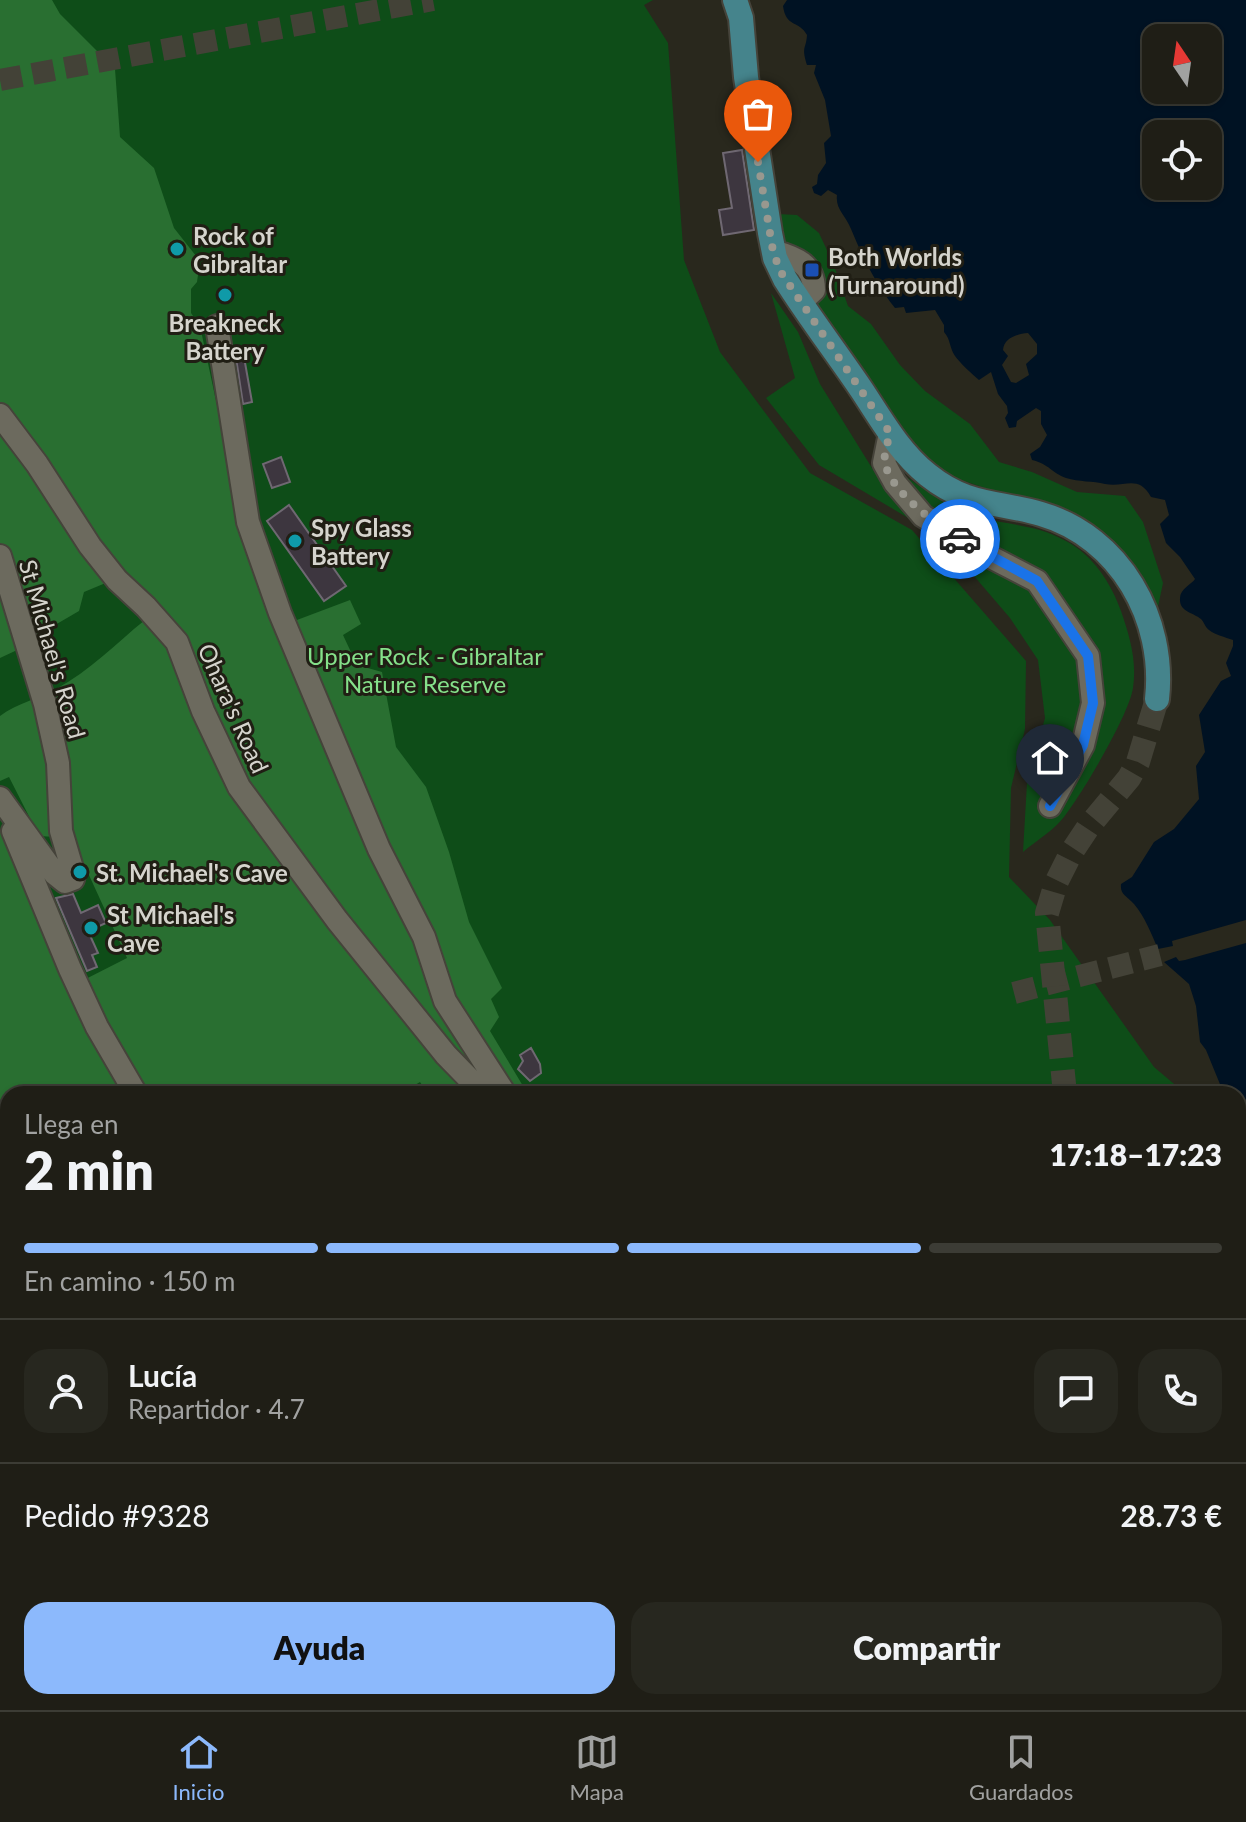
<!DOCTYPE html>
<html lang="es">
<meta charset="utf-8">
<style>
:root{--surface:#1f1e16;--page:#27271f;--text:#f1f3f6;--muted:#a1a2a1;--line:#3c3c35;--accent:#8cb9fc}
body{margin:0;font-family:Lato,sans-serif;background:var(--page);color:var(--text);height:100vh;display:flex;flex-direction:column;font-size:30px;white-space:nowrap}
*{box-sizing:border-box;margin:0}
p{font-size:26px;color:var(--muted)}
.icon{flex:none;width:44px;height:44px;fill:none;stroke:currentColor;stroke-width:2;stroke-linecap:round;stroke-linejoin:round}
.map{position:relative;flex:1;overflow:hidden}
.drawer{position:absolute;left:0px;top:1086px;width:1246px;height:624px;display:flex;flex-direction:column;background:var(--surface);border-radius:24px 24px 0 0;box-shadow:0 2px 6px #0004,0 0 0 2px var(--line)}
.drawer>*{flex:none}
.needle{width:52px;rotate:347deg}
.tools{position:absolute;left:1142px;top:24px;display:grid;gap:16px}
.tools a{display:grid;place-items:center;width:80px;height:80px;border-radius:16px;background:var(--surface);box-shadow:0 2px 6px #0004,0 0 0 2px var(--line);font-size:40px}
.pin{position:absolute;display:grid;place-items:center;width:68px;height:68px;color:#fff;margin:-82px -34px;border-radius:50% 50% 50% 0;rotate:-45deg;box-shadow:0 0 8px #0007}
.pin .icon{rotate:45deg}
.courier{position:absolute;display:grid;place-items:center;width:80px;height:80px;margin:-40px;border:6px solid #1a73e8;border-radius:50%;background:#fff;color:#222;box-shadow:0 2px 10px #0007}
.summary em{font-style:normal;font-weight:800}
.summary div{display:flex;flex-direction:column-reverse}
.summary{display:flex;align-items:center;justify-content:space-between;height:136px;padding:0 24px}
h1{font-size:52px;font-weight:800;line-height:60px}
.bar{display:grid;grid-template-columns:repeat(4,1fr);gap:12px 8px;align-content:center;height:96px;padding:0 24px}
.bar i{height:10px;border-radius:6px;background:var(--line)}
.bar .current{background:var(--accent)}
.bar p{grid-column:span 4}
.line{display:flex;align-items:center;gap:20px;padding:0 24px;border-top:2px solid var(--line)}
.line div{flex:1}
.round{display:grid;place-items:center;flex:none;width:84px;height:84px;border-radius:24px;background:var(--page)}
.cta{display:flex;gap:16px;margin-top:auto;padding:16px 24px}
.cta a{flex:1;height:92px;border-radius:24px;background:var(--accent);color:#111;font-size:32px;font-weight:800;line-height:92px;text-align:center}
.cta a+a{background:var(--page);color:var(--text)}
.tab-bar{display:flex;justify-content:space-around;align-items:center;height:112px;border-top:2px solid var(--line);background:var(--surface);font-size:22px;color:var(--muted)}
.tab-bar a{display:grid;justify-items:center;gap:4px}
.tab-bar .current{color:var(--accent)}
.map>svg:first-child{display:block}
</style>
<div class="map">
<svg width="1246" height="1710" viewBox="0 0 1246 1710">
<rect width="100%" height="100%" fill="#29281d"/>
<path fill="#0e4d18" d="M0,0H653L644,5L668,43L684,260L720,352L810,473L912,530L1026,661L1025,729L1011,788L1009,877L1050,920L1154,1067L1186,1094H8V1702H1148L1146,1710H0Z
M777,214L797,215L819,233L833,263L848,306L871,324L900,365L925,391L970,424L999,462L1032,472L1077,492L1125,496L1143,522L1163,583L1156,616L1137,574L1107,537L1061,508L997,492L943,474L906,441L813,306L823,289L783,248Z
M771,293L798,332L820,384L885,489L905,476C928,492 951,509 979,517C1011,526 1036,524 1066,541C1093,555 1111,583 1121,611C1130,637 1137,661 1133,688C1129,715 1082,794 1064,817C1054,830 1036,841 1023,852L1027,783L1045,718L1038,660L1010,618L962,562L920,525L819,465L766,398L795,378Z"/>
<path fill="#296f31" d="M0,0H52L60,14L115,69L120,137L154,168L174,228L200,261L197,282L191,289V313L200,326L242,522L281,626L350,600L361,624L343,635L357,665L382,672L396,747L426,787L449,852L469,922L502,988L491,999L499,1017L490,1031L523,1086L538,1084L544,1094H428L420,1082L400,1094H8V1702H593L596,1710H0V830L41,919L68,988L127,958L72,838L39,836L9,777L0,781V716C17,703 38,699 56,689C90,671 115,644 145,620L108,582L84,592L79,611L43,632L19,640L15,651L0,658Z"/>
<path fill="#001223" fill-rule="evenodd" d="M787,0H1246V920L1172,941L1173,946L1158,949C1151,933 1145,917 1134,904C1126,895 1120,895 1121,884L1132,877L1154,842L1174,829L1199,799L1196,766L1205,752L1199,715L1221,681L1231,676L1226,663L1233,646V640C1225,637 1215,635 1209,630C1205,627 1204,622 1201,619C1193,612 1179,612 1180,598C1180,589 1192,584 1195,579L1180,557L1166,543L1160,524L1169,515L1165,500L1151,497C1138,474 1125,488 1105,484C1093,481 1079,482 1066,478C1052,473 1049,464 1032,460L1030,454L1040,447L1047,435L1041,424V411L1036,408L1017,421L1016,427L1009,428L1005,418L1008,413L1007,406L998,394L991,372L979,380C973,375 959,362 955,356C949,347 951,340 944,332V325L935,310L906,313L904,307L895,308C875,283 863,258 851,229C846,216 835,209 837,195L828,190L821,196L814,193L812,187L817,184L818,175L826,163L824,143L831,136L825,100L814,73L816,65H807C801,46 806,50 807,35C799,20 786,28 783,6ZM1156,38H1208V90H1156ZM1156,134H1208V186H1156ZM1028,333L1037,344V354L1026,364L1029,375L1016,383L1011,382L1002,365L1008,356L1003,350C1004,338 1017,334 1028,333Z
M1246,943V1148L1238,1128V1094H1224L1206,1050L1200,1042L1196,1006L1189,984L1164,962L1176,957L1179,961L1185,960Z
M1246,1377V1710H1185L1187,1702H1238V1414Z"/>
<path fill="#3d363f" stroke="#6f6872" stroke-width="2" d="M742,150L754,230L723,235L719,210L732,208L723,153Z
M244,357L252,402L243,404L236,358Z
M281,457L290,482L272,488L263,464Z
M289,505L346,586L324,601L267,521Z
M73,894L81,913L98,905L106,923L88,931L98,953L92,955L97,967L87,971L56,898Z
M531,1048L540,1064L541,1073L530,1081L518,1069L523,1061L520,1055Z"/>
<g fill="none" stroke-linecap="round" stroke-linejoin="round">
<path stroke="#434237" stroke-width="22" stroke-dasharray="22 11" stroke-linecap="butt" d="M0,80L433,0
M1014,993L1160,955"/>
<path stroke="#434237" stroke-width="24" stroke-dasharray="24 12" stroke-linecap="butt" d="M1065,1094L1047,913L1056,883L1071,853L1089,826L1129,778L1138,762L1157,699
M1107,1710V1702"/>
<g stroke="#45433a" stroke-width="26">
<path id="minor" d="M773,251C795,257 814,264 814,290L800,303
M217,326L248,522L280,613L379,849L424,937L445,1001L505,1094
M0,415L37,464L90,546L117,580L146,607L177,642L203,711L239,787L337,920L446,1055L484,1094
M890,433L884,463L895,483L923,516L979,551L1037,581L1088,656L1093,703L1083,745L1050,806
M0,556L45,704L58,763L61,831L74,875L73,879L65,882L55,874L0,798
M13,831L70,969L97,1027L136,1094
M0,1426L8,1455
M80,1702L83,1710
M115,1702L120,1710"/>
</g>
<g stroke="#45433a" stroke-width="28">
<path id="major" d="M735,0L741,18L746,77L770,233L775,258L785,279C809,317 836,352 861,389C881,419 899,452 928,475C968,507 997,501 1041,514C1120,537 1166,619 1157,699"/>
</g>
<use href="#minor" stroke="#6c6a5e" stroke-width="22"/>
<use href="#major" stroke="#45848c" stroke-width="24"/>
</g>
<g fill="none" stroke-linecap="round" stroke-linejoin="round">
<path stroke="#99988f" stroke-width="8" stroke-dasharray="0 14.4" d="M758,162L773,251L780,271L890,433C888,442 883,456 885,464C893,494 935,523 960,539"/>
<path stroke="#1a73e8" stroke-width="10" d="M960,539L1037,581L1088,656L1093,703L1083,745L1050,806"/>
</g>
<g fill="#0f9aa8" stroke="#201e14" stroke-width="3">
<circle cx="177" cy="249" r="8"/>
<circle cx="225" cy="295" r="8"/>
<circle cx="295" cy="541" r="8"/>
<circle cx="80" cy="872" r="8"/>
<circle cx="91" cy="928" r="8"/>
</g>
<rect fill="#1a4fb4" stroke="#201e14" stroke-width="3" x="804" y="262" width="16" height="16" rx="4"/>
<g text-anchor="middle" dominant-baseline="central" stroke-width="6" stroke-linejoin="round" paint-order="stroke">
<g font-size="24" font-weight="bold" fill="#d5d4cd" stroke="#201e14" text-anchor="start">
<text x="193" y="235">Rock of<tspan x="193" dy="28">Gibraltar</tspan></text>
<text x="828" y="256">Both Worlds<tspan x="828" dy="28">(Turnaround)</tspan></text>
<text x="225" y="322" text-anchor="middle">Breakneck<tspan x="225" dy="28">Battery</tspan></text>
<text x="311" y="527">Spy Glass<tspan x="311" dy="28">Battery</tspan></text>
<text x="96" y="872">St. Michael's Cave</text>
<text x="107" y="914">St Michael's<tspan x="107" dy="28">Cave</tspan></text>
</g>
<g font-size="24" fill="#d5d4cd" stroke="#201e14">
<text transform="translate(53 649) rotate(74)">St Michael's Road</text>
<text transform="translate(234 708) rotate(66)">Ohara's Road</text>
</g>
<g font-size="24" fill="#85e18a" stroke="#201e14">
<text x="425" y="655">Upper Rock - Gibraltar<tspan x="425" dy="28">Nature Reserve</tspan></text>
</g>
</g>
</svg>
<div class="tools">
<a><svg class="needle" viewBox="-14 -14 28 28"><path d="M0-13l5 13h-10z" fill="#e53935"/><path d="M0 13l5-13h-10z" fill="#a1a2a1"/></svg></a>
<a><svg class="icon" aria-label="locate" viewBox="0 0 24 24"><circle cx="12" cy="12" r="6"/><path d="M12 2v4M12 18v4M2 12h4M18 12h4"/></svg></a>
</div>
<div class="pin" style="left:758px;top:162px;background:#ea580c"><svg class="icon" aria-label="bag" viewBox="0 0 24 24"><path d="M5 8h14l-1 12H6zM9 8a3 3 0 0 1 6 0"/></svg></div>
<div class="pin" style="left:1050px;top:806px;background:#1f2937"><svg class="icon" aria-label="home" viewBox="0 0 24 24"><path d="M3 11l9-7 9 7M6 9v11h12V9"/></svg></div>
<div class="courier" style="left:960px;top:539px"><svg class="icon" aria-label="car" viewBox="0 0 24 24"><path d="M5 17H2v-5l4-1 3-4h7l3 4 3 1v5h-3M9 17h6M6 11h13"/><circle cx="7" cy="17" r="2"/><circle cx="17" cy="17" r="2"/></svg></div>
<section class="drawer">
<div class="summary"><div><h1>2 min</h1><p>Llega en</p></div><em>17:18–17:23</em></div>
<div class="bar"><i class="current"></i><i class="current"></i><i class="current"></i><i></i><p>En camino · 150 m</p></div>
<div class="line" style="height:144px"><a class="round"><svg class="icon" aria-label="person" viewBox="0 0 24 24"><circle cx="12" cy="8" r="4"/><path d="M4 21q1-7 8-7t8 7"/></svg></a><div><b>Lucía</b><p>Repartidor · 4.7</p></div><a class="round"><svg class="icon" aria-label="chat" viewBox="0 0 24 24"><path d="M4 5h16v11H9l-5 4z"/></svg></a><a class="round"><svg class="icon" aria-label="phone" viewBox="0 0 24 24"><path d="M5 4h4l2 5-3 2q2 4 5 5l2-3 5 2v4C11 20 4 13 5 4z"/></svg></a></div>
<div class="line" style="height:104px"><div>Pedido #9328</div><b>28.73 €</b></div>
<div class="cta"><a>Ayuda</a><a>Compartir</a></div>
</section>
</div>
<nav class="tab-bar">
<a class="current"><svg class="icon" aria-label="home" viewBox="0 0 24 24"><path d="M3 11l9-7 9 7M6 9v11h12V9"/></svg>Inicio</a>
<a><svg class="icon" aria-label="map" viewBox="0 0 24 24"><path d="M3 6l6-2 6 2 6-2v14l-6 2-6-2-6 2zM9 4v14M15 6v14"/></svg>Mapa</a>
<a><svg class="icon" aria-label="saved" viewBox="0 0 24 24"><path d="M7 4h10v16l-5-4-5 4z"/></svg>Guardados</a>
</nav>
